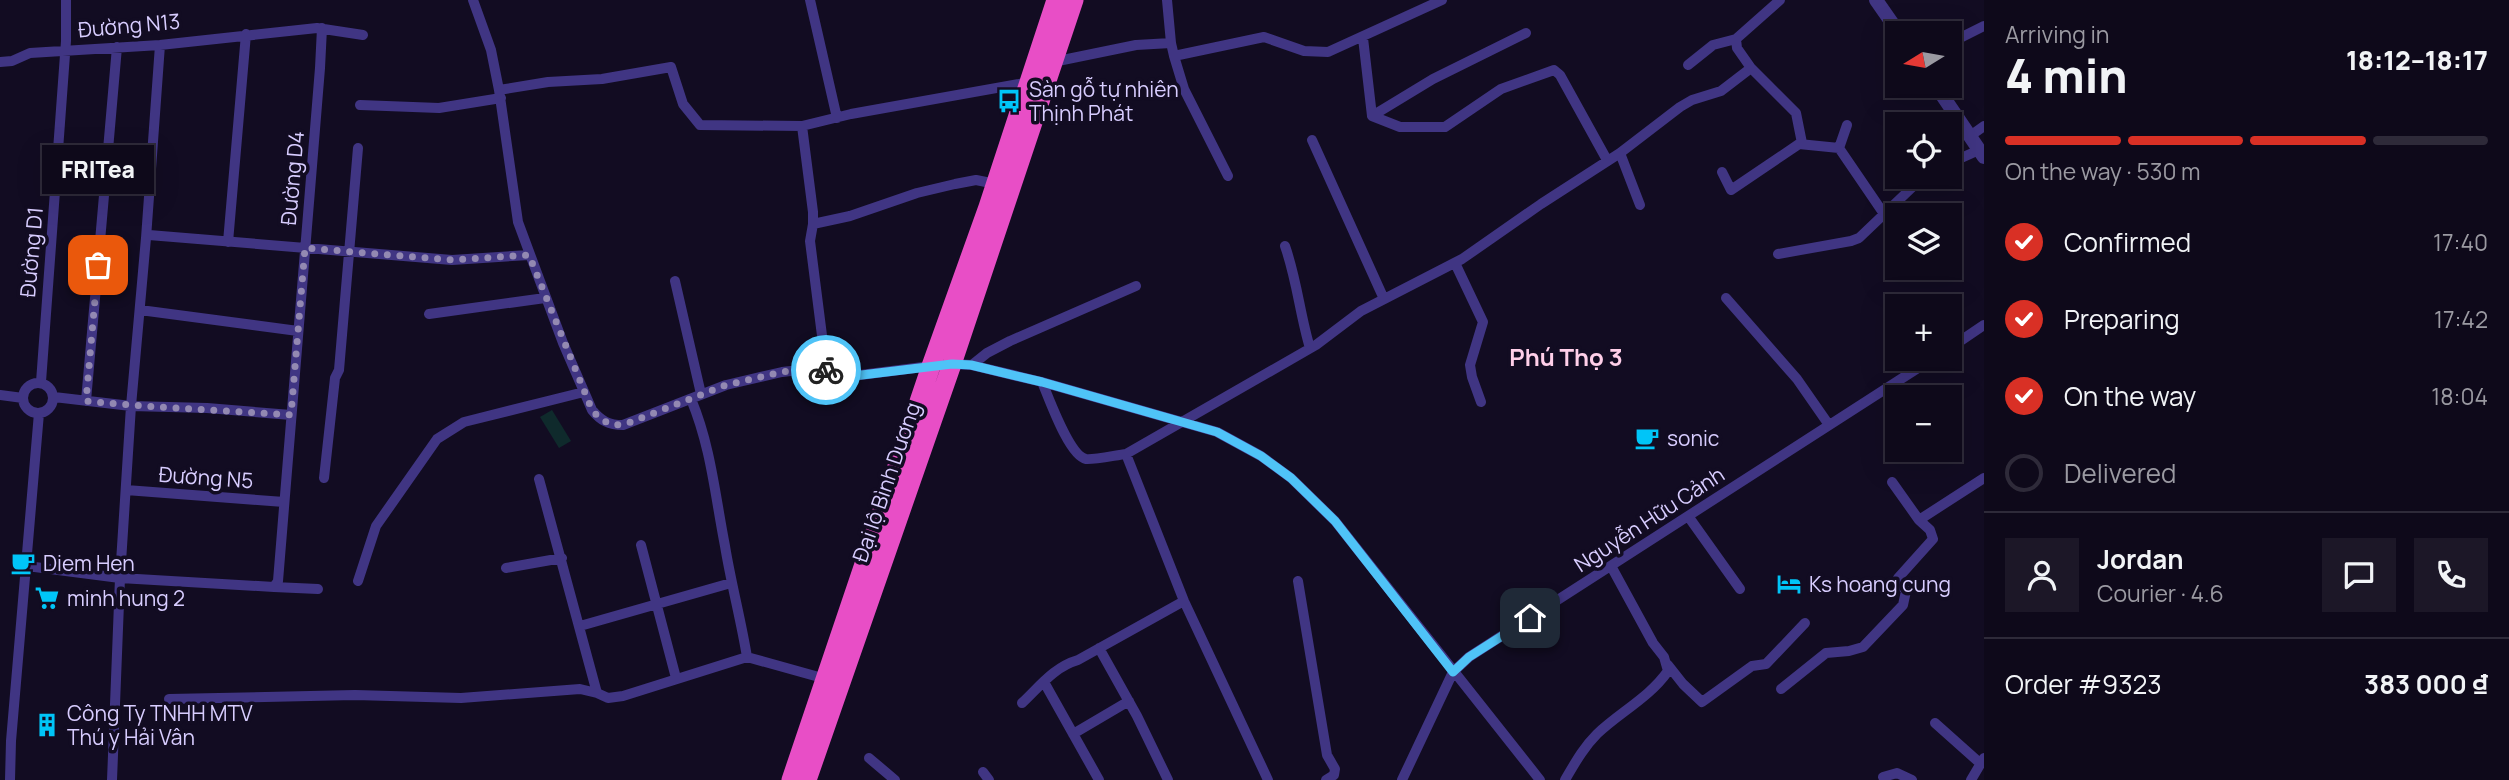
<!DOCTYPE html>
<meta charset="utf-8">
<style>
:root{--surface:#0e091a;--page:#1c1727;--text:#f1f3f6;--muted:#9b9aa2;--line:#2e2a39;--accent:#d93025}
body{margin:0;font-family:Manrope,sans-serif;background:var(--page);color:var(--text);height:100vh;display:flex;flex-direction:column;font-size:26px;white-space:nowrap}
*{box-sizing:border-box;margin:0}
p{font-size:23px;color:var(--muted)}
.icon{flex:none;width:38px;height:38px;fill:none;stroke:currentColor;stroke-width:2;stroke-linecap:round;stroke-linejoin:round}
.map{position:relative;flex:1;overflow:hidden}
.panel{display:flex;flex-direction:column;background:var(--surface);width:525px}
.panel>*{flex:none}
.needle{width:46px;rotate:259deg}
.fabs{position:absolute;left:1885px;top:21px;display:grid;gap:14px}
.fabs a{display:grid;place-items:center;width:77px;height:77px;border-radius:0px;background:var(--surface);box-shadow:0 7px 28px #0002,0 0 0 2px var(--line);font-size:35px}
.pin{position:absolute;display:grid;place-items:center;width:60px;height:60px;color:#fff;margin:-30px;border-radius:14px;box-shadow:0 4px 10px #0006}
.courier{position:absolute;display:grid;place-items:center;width:70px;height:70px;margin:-35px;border:5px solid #4fc3f7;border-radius:50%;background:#fff;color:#222;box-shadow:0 2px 9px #0007}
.bubble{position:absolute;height:49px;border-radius:0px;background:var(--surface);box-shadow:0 7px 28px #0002,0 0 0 2px var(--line);font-size:23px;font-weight:800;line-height:49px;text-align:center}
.headline em{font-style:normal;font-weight:800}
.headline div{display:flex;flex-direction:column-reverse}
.headline{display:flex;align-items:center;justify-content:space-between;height:119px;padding:0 21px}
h1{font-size:46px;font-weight:800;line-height:52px}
.bar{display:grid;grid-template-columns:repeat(4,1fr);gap:10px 7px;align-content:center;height:84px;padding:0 21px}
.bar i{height:9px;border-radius:5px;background:var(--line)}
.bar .current{background:var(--accent)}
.bar p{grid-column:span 4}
.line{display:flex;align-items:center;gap:18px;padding:0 21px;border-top:2px solid var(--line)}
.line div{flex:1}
.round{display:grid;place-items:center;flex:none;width:74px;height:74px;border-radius:0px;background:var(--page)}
ol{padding:0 21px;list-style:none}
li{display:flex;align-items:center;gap:21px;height:77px}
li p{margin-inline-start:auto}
li .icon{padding:7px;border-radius:50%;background:var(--accent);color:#fff;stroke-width:4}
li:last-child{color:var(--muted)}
li i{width:38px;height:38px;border:4px solid var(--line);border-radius:50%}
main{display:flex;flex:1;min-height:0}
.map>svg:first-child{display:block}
</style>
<main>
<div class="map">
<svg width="1984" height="780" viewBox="0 0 1984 780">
<rect width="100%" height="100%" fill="#120c22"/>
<path fill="#0f2a2c" d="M552,410L571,441L559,448L540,417Z"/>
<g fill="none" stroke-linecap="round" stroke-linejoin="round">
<path stroke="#403583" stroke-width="10" d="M473,0L491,50L499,90L518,222L563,343L592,410C601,421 609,425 623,425L726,385L782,372L826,367L829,379L931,366
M810,0L837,118
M1167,0L1171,43
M1363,38L1372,116L1433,79L1526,33
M1950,43L1984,26
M1174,56L1184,89L1228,176
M0,62L12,61L30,53L160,45L317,28L363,35
M1053,62L1136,45L1171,43L1174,56L1264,37L1304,51L1328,52L1442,0
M1688,65L1713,45L1736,39
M1751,68L1796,113L1802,143
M499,90L548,82L602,79L671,67L683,104L700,125L802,126L851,114L1030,82
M360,105L439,108L501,98
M1372,116L1400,127H1445L1501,89L1554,70L1560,75L1607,160
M1847,125L1839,148L1884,214
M802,126L813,212V224L850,216L917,193L955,184L976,180L996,184
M1970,136L1984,126
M1312,140L1384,299
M1620,153L1640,205
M1950,163L1979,150
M1722,172L1731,190L1799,144L1839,148
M813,224L810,241L826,367
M146,238L160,45
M228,242L246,34
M1285,246C1297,280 1300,315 1310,348
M1778,254L1851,241L1859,238L1923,177
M1455,263L1483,322L1470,365L1472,377L1481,402
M675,281L701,394
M1726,298L1797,379L1829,425
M140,310L298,331
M429,314L545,298
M1950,348L1984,325
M952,364L971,365L1042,382L1217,432L1261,456L1291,478L1335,521L1540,780
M972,365L987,353L1010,341L1136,286
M41,382L66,41V0
M1042,382C1049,398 1069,456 1086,459C1093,460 1117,455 1126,454
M23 398a15 15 0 1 1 30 0a15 15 0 1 1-30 0Z
M0,395L23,398
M54,397L131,406L146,238L149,235L452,260L529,255
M691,399C711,447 715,495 725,546C731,583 741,620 747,657L826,679
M86,401L117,47
M291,415L207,408L131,406L120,578L274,587L278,581L320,68L322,28
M324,478L335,378L339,370L358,148
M539,479L597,693
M1892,482L1919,520
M126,490L284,502
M1688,516L1740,589
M641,545L676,678
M27,566L120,578L112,780
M506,568L562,558
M358,581L376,526L437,439L464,422L584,392
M1298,581L1327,755L1335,769L1334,775L1326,780
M274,587L318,589
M580,626L731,583
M1099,648L1137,716L1168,780
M1668,665L1683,684L1702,702L1752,666L1766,664L1805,623
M1044,682L1099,780
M1781,689L1826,653L1849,651L1863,647L1903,605L1906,591L1898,582V578L1933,539L1930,530L1919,520L1984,478
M169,699L355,695L461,698L580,689L597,693L608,698L623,696L747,657
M1022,703C1040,686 1054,667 1078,660L1184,601
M1935,723L1981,764
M1073,734L1129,701
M869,758L895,780
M983,772L989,780
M1883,777L1897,773L1912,780
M10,780L11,741L39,413
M1268,780L1184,601L1126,454L1316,345L1361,311L1462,259L1541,204L1620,153L1680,107L1692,100L1721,91L1751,68L1737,48L1736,39L1780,0
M1402,780L1453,672L1469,657L1932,359
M1565,780C1575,763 1583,748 1597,734C1620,712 1649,698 1668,671L1664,657L1653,643L1611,566
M1971,780L1984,758"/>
<path stroke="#403583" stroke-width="14" d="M1876,0L1899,33
M1936,86L1984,157"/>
<path stroke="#e84ec6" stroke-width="19" d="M791,780L931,366L988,207L1056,0
M807,780L952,364L1074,0"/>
</g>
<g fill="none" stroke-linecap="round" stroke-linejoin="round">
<path stroke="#9389b2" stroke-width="7" stroke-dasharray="0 12.6" d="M98,265L86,401C154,408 223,410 291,415L305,248L452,260L529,255L592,410C601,421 609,425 623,425L726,385L782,372L826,367V370"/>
<path stroke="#4fc3f7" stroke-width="9" d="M826,370L829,379L952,364L971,365L1042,382L1217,432L1261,456L1291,478L1335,521L1453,672L1469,657L1530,618"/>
</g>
<defs>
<g id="bus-bare" transform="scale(1.89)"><path d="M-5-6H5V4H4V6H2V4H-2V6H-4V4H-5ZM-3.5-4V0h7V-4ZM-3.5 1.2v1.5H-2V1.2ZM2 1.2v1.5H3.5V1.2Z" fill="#00c5f8" stroke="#120c22" stroke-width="2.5" paint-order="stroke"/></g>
<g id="cafe-bare" transform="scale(1.89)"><path d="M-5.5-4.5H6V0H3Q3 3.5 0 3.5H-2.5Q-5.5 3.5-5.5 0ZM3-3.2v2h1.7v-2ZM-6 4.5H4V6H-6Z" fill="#00c5f8" stroke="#120c22" stroke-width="2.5" paint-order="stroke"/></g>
<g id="hotel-bare" transform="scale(1.89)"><path d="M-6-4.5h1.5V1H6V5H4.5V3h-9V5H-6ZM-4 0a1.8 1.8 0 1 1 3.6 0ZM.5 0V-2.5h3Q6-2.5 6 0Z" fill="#00c5f8" stroke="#120c22" stroke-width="2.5" paint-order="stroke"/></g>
<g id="supermarket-bare" transform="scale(1.89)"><path d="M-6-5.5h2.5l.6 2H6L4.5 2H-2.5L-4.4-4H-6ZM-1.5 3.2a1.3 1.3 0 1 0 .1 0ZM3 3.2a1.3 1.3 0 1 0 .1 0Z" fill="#00c5f8" stroke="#120c22" stroke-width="2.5" paint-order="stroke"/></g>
<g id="building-bare" transform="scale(1.89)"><path d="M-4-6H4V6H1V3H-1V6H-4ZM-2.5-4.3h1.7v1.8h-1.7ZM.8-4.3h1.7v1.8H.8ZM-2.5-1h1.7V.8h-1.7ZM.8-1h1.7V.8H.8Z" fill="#00c5f8" stroke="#120c22" stroke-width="2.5" paint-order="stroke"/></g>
</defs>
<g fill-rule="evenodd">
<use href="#bus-bare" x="1009" y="101"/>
<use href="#cafe-bare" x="1647" y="438"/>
<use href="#cafe-bare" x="23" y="563"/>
<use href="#hotel-bare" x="1789" y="584"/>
<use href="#supermarket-bare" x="47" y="598"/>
<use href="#building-bare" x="47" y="725"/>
</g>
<g text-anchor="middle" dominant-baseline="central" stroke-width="7" stroke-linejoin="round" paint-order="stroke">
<g font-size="21" fill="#d8cdff" stroke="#120c22">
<text transform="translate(129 25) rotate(-5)">Đường N13</text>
<text transform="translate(292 178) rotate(-85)">Đường D4</text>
<text transform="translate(31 252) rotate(-85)">Đường D1</text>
<text transform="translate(206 477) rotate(4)">Đường N5</text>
<text transform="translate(886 482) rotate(-71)">Đại lộ Bình Dương</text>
<text transform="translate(1649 519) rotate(-33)">Nguyễn Hữu Cảnh</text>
</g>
<g font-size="21" fill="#d8cdff" stroke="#120c22" text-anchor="start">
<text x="1029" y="89">Sàn gỗ tự nhiên<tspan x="1029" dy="24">Thịnh Phát</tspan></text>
<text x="1667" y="438">sonic</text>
<text x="43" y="563">Diem Hen</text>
<text x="1809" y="584">Ks hoang cung</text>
<text x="67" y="598">minh hung 2</text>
<text x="67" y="713">Công Ty TNHH MTV<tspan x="67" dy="24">Thú y Hải Vân</tspan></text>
</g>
<g font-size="24" font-weight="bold" fill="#ffcfe9" stroke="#120c22">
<text x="1566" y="356">Phú Thọ 3</text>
</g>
</g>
</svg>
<div class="fabs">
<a><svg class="needle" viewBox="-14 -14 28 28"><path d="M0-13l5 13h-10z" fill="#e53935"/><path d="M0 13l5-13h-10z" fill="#9b9aa2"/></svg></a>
<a><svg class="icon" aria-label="locate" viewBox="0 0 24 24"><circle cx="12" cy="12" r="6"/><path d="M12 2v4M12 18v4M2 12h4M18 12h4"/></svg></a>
<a><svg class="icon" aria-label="layers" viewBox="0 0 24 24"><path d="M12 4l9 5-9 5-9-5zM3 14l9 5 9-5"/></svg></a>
<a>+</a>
<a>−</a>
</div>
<div class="pin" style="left:98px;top:265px;background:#ea580c"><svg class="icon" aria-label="bag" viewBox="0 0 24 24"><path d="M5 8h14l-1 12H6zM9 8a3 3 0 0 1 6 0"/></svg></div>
<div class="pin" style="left:1530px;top:618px;background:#1f2937"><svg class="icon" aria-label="home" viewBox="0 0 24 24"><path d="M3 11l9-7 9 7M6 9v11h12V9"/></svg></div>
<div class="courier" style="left:826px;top:370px"><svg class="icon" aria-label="bike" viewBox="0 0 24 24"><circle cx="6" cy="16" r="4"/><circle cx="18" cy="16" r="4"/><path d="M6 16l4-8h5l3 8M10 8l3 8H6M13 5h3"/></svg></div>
<div class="bubble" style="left:42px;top:145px;width:112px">FRITea</div>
</div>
<section class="panel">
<div class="headline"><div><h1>4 min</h1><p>Arriving in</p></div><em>18:12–18:17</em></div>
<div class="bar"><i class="current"></i><i class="current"></i><i class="current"></i><i></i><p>On the way · 530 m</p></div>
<ol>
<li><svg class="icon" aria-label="check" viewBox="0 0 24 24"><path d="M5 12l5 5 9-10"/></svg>Confirmed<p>17:40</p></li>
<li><svg class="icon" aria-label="check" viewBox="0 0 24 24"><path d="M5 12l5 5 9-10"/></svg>Preparing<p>17:42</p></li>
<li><svg class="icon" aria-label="check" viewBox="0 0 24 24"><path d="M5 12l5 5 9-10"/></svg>On the way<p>18:04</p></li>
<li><i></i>Delivered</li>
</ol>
<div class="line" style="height:126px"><a class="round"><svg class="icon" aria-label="person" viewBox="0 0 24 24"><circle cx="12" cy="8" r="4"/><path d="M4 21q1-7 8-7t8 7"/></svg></a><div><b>Jordan</b><p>Courier · 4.6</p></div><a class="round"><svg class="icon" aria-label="chat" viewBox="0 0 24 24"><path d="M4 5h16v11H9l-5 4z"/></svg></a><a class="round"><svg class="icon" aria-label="phone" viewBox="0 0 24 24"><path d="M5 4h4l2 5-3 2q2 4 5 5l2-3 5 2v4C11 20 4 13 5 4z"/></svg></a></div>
<div class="line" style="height:91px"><div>Order #9323</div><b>383 000 ₫</b></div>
</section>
</main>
